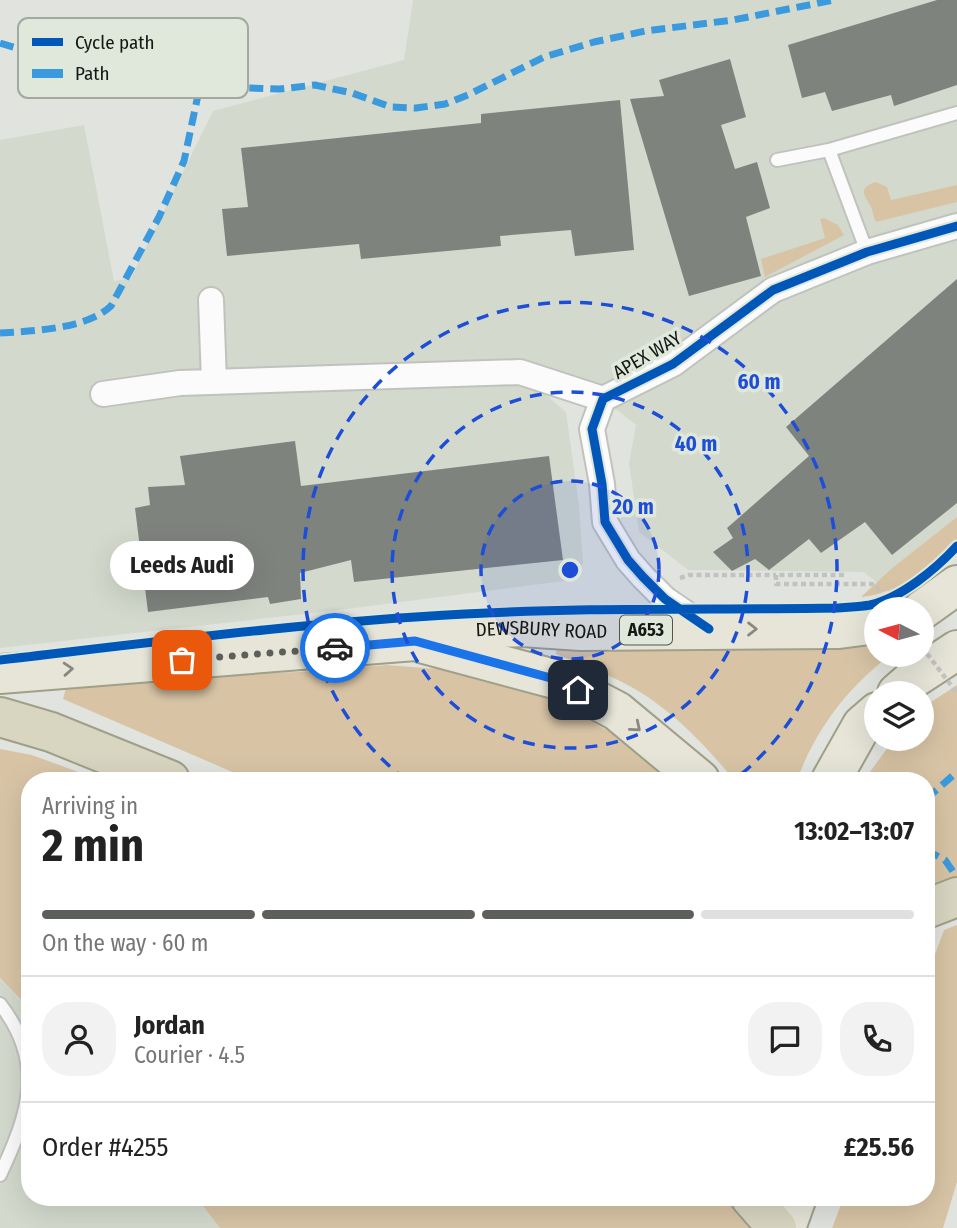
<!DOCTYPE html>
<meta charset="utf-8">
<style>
:root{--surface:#fff;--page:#f2f2f2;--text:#222;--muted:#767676;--line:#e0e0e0;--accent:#5c5f5a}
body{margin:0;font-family:"Fira Sans Condensed",sans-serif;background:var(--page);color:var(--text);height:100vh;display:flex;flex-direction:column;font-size:26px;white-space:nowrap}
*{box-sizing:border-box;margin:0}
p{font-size:23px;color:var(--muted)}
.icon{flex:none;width:38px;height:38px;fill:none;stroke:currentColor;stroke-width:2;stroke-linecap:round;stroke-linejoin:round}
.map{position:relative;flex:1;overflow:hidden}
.sheet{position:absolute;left:21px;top:772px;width:914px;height:434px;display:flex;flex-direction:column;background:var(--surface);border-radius:28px;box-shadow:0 7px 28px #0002}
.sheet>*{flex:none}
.needle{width:46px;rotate:276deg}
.tools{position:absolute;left:864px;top:597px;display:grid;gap:14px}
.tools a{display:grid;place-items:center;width:70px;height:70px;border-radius:50%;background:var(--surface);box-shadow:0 7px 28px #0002;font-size:35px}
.pin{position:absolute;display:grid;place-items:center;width:60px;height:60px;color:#fff;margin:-30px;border-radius:14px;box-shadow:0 4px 10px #0006}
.courier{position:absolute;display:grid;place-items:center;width:70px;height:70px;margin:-35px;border:5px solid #1a73e8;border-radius:50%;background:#fff;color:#222;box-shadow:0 2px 9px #0007}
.bubble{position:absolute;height:49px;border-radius:24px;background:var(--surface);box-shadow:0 7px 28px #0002;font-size:23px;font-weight:700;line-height:49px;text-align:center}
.summary em{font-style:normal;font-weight:700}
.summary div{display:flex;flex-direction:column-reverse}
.summary{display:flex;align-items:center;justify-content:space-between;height:119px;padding:0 21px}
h1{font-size:46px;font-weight:700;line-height:52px}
.bar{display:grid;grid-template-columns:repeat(4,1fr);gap:10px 7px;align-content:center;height:84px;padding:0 21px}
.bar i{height:9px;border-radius:5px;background:var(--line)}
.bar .selected{background:var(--accent)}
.bar p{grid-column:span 4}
.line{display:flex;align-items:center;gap:18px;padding:0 21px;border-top:2px solid var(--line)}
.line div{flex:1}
.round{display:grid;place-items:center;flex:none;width:74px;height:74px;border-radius:28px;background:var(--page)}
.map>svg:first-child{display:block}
</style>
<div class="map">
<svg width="957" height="1228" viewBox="0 0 957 1228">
<rect width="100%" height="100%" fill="#e1e4de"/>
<path fill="#d3dacd" d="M413,0H957V544L929,575L893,596L864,572L688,570L639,532L629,463L636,425L603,399L522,374L566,412L579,505L583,564L564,581L331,611L0,648V140L84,125L114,281L131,278L213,111L404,60Z
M0,979L30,1009V1197H196L220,1228H0Z"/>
<path fill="#d8c4a5" d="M876,182L887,187L891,200L957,185V202L876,222C873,217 873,210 870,205C862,193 860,187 876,182Z
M824,218L838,225L844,235L765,277L761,259L825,238L820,219Z
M957,517V539C932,565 899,594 861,597L891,569Z
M877,635V654L891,655C848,686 815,731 797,780H734C706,746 674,712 635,689C611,675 582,665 556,654L557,646Z
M387,665L463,671L543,695L623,739L666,780H251L63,699L68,680L299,672Z
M957,685V876L926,886V780H864L894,739L922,738V708Z
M0,749L32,755L100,780H30V1009L0,978Z
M957,925V1182L943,1228H832L844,1197H926V979L944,930Z
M196,1197H724L751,1228H220Z"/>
<path fill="#7f837e" d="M937,0H957V85L894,106L891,95L832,111L825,92L802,98L788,45Z
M730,59L746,117L721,125L735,169L757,162L770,208L746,217L761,276L689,296L630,99L664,96L659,80Z
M620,100L634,250L575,256L571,230L500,236L501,246L361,259L359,244L227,256L222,209L248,207L241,148L481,123V114Z
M957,279V503L892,555L865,522L821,553L809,539L769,570L755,559L732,571L713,552L733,538L727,528L809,456L786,427Z
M295,441L301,486L549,456L563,560L354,582L351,560L300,573L301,599L270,604L268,597L148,612L135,508L150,505L148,487L185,485L180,456Z"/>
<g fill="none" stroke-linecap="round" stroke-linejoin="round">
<g stroke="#c0c2be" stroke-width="16">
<path id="service" d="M777,160L829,150
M867,252L829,150L957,113
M0,1004C46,1063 29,1113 0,1175"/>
</g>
<g stroke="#c0c2be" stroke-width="28">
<path id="minor" d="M211,300L214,382
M103,394L180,383L520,372L603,399
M709,629L665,599L643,577L628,560L605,522L602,484L592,429L603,399L673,364L773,290L867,252L957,226"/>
</g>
<g stroke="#a09f88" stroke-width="42">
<g id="primary">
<path d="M922,610L957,585"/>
<path d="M424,644L558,680L617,711L700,780"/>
<path id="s1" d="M0,674L415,641L481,629L522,627L581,631L839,629L877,624"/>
<path d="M897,693L913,679L957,650"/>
<path d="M831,780L862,725L877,712"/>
<path d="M786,1228L797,1197"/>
</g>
</g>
<g stroke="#a09f88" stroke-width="42">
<path id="motorway" d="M0,717L51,732L170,780
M926,909L957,897
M750,1197L777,1228"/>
</g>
<path stroke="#c2c3c1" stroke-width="4.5" stroke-dasharray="5 3.5" stroke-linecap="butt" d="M844,575H776V584H875L880,592
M680,578L689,575H776"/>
<use href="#service" stroke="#fafbfa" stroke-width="12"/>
<use href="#minor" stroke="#fafbfa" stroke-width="24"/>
<use href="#primary" stroke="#e6e5d8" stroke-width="38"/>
<use href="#motorway" stroke="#d8d6c1" stroke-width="38"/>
<path stroke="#c2c3c1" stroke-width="4.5" stroke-dasharray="5 3.5" stroke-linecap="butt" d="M922,647L957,693"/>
<path stroke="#3b9ade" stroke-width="7" stroke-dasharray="14 7" stroke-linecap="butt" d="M0,43L36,54L104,63L155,77L198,95
M0,333C33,331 87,329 111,306L159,217L184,161L198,95L218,87L280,89L315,85L352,93L391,107L416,108L445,104L468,95L544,57L594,42L645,31L733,20L834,0
M926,799L957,772
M926,850L945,860L954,873"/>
<g stroke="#e0e7db" stroke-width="13">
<path id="cycleway" d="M709,629L665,599L643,577L628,560L605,522L602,484L592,429L603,399L673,364L773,290L867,252L957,226
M0,660C155,642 309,622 465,614C589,607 713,610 837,608C847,607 859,607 870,605C901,598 936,569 957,546"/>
</g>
<use href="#cycleway" stroke="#0057b8" stroke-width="9"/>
</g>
<defs><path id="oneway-chevron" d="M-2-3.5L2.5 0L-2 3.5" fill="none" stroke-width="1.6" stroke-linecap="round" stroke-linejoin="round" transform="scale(1.75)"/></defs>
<g stroke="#88887f">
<use href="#oneway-chevron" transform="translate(752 629)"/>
<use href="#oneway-chevron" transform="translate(68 669) rotate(-4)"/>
<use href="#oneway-chevron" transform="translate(636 727) rotate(40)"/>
</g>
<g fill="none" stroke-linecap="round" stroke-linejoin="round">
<path stroke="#5c5f5a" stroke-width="7" stroke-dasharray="0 12.6" d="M182,660L335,648"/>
<path stroke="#1a73e8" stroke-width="9" d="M335,648L415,641L558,680L578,690"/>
</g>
<circle cx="570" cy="570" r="89" fill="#1d4ed8" fill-opacity=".12"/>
<g fill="none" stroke="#1d4ed8" stroke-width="3.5" stroke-dasharray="12 9">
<circle cx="570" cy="570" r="89"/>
<circle cx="570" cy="570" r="178"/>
<path d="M406 780A267 267 0 1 1 734 780"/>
</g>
<g text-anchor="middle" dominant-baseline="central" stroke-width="7" stroke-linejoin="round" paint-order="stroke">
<rect fill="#e0e7db" stroke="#51554f" stroke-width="2" x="620" y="615.5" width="52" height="29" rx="5"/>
<g font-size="18" font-weight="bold" fill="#141713">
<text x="646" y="630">A653</text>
</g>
<g font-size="19" fill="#141713" stroke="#e0e7db">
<text transform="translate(647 355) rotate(-30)">APEX WAY</text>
<text stroke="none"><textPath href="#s1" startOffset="544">DEWSBURY ROAD</textPath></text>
</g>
</g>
<rect x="18" y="18" width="230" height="80" rx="10" fill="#e0e7db" stroke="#a3a99f" stroke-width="2"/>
<rect x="32" y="38" width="31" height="8" fill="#0057b8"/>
<rect x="32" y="69" width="31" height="9" fill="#3b9ade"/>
<g font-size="19" fill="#141713">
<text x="75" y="49">Cycle path</text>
<text x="75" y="80">Path</text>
</g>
<circle cx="570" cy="570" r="10" fill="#1d4ed8" stroke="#e0e7db" stroke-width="3.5"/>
<g font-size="21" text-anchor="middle" font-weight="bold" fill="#1d4ed8" stroke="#e0e7db" stroke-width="7" stroke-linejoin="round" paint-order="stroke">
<text x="759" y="389">60 m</text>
<text x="696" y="451">40 m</text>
<text x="633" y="514">20 m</text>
</g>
</svg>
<div class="tools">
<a><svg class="needle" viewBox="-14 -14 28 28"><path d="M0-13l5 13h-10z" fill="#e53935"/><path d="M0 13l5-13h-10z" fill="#767676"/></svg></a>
<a><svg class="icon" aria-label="layers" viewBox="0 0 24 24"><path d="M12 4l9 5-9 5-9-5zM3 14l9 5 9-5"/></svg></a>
</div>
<div class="pin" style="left:182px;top:660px;background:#ea580c"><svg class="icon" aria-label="bag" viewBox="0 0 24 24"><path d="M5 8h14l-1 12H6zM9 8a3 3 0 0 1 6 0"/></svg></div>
<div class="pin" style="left:578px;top:690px;background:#1f2937"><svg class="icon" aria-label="home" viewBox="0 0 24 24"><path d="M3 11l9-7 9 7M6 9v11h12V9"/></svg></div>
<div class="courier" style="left:335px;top:648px"><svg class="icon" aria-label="car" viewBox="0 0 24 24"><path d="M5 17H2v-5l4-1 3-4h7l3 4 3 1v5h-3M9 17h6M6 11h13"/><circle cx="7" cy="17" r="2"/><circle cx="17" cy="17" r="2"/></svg></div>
<div class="bubble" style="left:110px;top:541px;width:144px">Leeds Audi</div>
<section class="sheet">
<div class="summary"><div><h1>2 min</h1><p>Arriving in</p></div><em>13:02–13:07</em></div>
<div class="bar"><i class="selected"></i><i class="selected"></i><i class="selected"></i><i></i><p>On the way · 60 m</p></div>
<div class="line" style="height:126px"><a class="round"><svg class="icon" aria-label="person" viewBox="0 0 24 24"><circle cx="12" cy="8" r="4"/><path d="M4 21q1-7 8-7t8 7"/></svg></a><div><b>Jordan</b><p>Courier · 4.5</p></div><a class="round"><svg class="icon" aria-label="chat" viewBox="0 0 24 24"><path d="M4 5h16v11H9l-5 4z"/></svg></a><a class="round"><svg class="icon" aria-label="phone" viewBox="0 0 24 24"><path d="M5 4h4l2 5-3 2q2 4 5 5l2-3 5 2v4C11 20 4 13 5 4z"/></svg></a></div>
<div class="line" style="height:91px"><div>Order #4255</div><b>£25.56</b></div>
</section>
</div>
